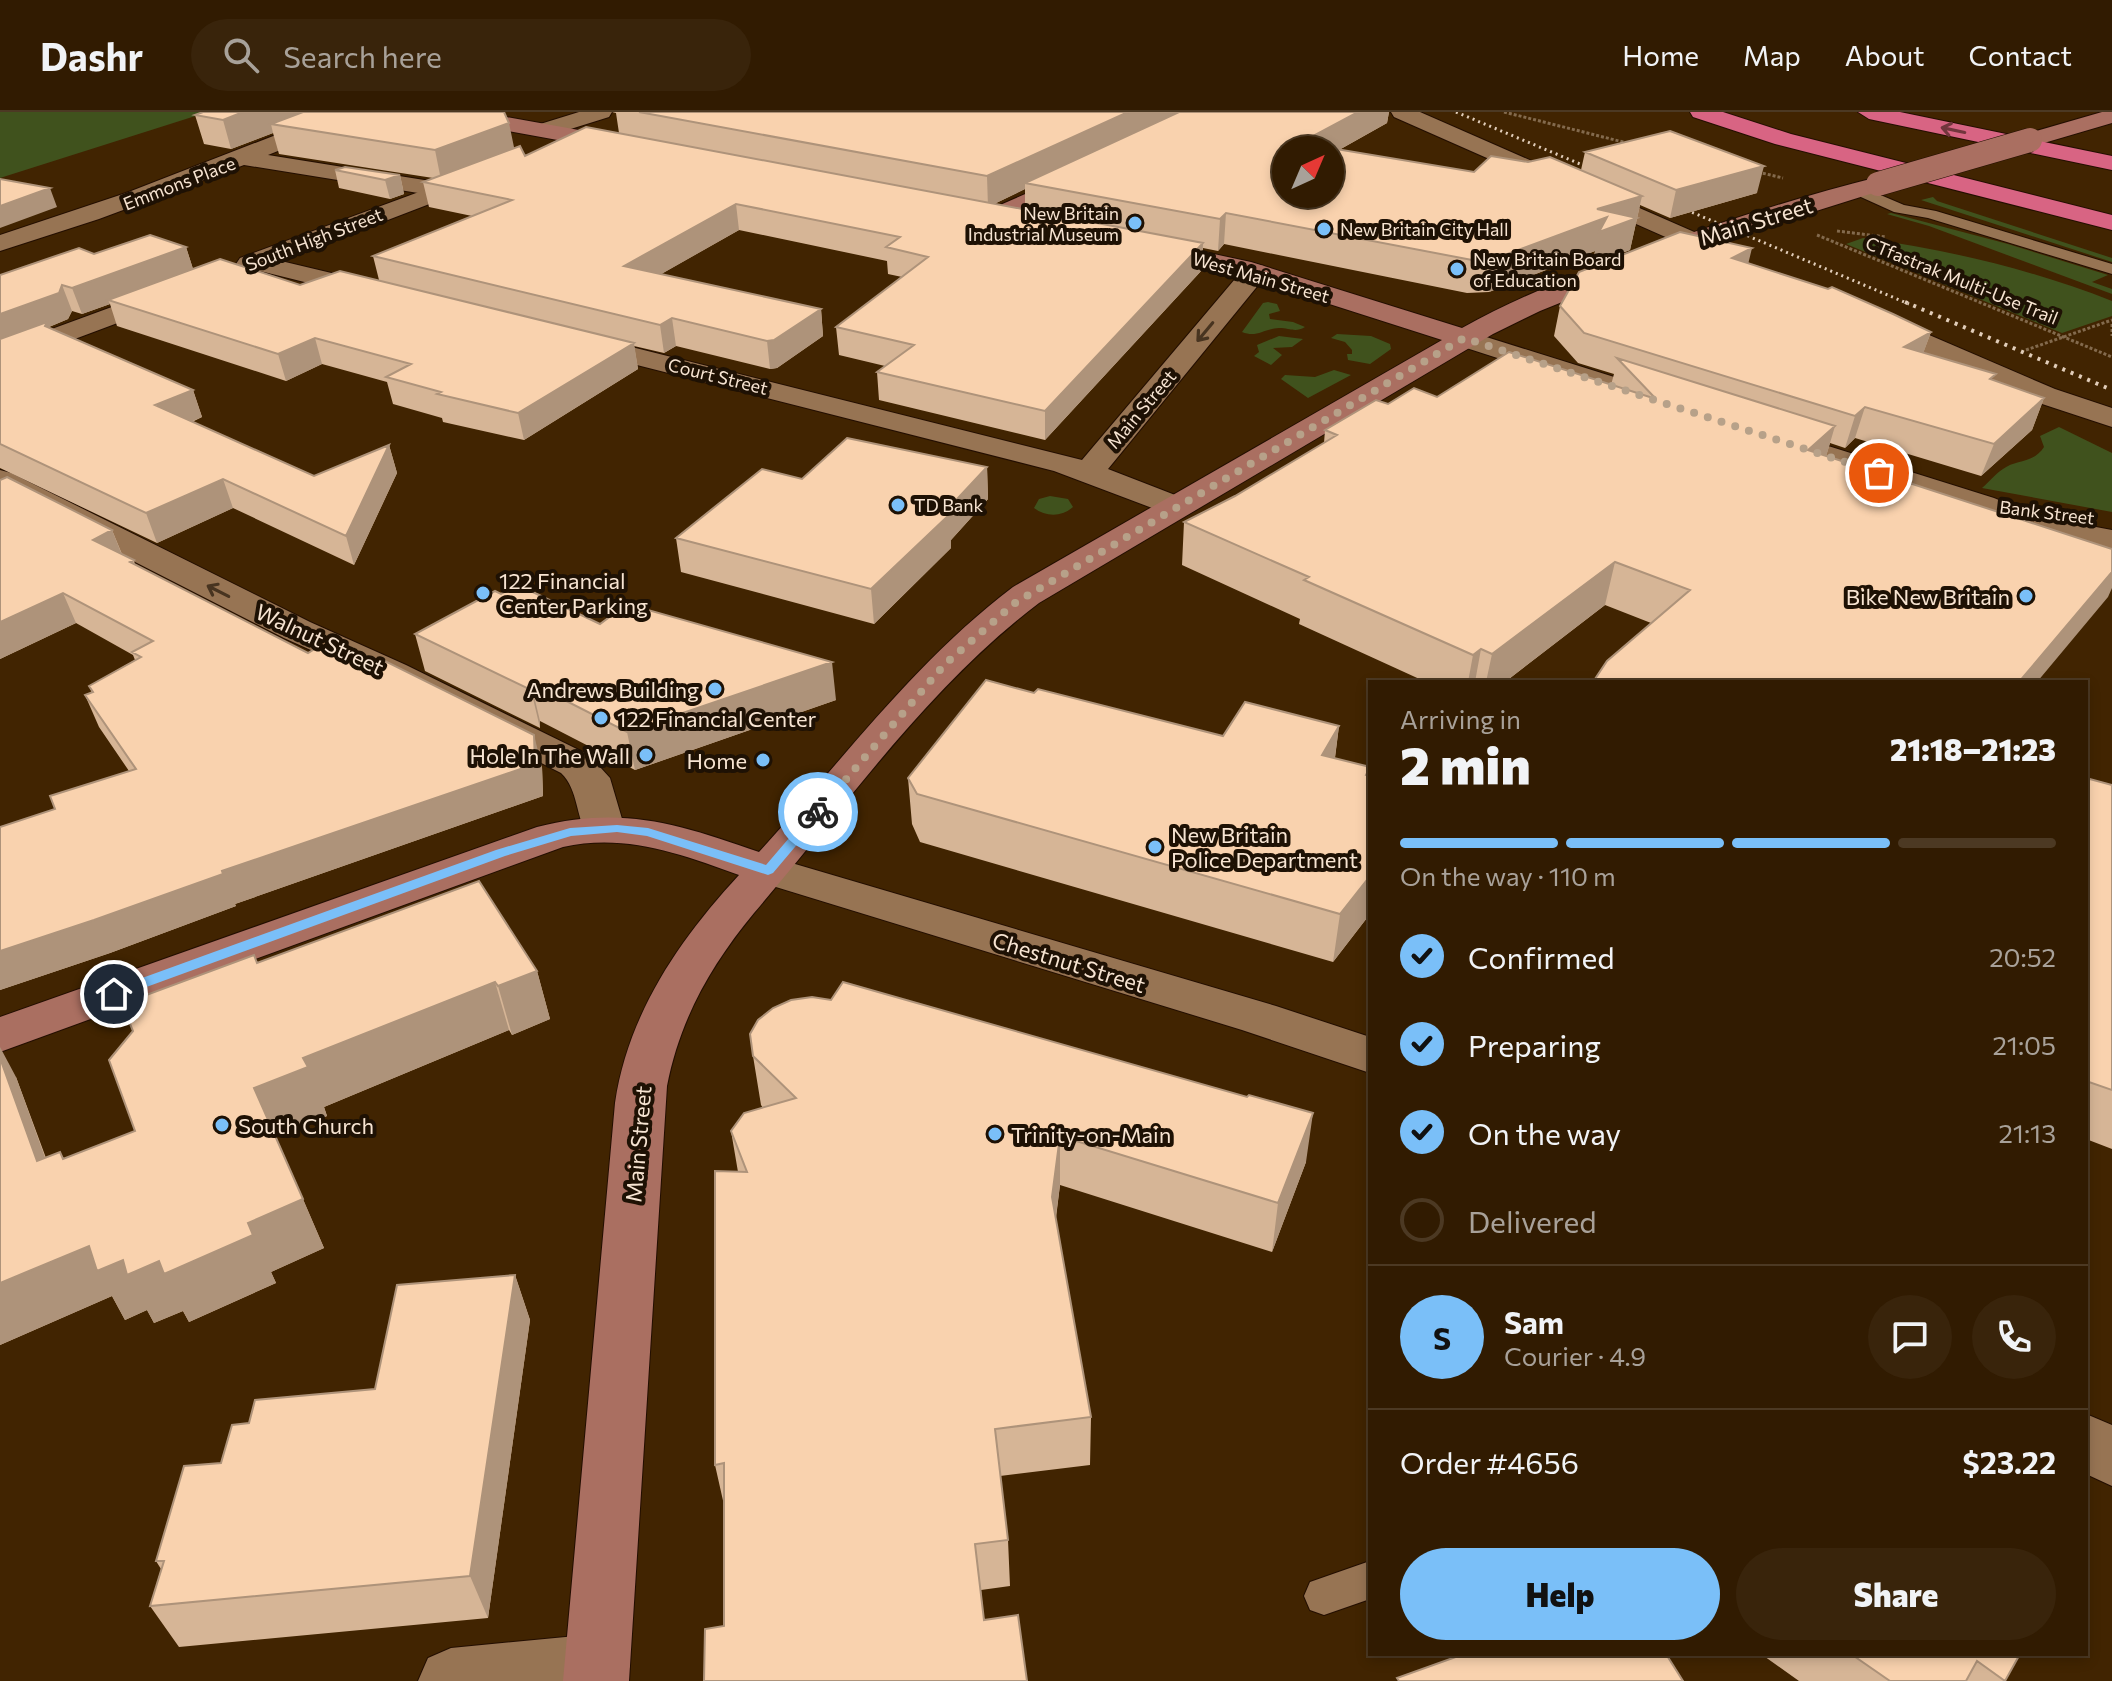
<!DOCTYPE html>
<meta charset="utf-8">
<style>
:root{--surface:#311b01;--page:#39240b;--text:#f1f3f6;--muted:#a8a199;--line:#4c3923;--accent:#7abff8}
body{margin:0;font-family:Commissioner,sans-serif;background:var(--page);color:var(--text);height:100vh;display:flex;flex-direction:column;font-size:30px;white-space:nowrap}
*{box-sizing:border-box;margin:0}
p{font-size:26px;color:var(--muted)}
.icon{flex:none;width:44px;height:44px;fill:none;stroke:currentColor;stroke-width:2;stroke-linecap:round;stroke-linejoin:round}
.map{position:relative;flex:1;overflow:hidden}
.details{position:absolute;left:1368px;top:568px;width:720px;height:976px;display:flex;flex-direction:column;background:var(--surface);border-radius:0px;box-shadow:0 4px 12px #0003,0 0 0 2px var(--line)}
.details>*{flex:none}
.needle{width:52px;rotate:44deg}
.tools{position:absolute;left:1272px;top:24px;display:grid;gap:16px}
.tools a{display:grid;place-items:center;width:72px;height:72px;border-radius:50%;background:var(--surface);box-shadow:0 4px 12px #0003,0 0 0 2px var(--line);font-size:40px}
.pin{position:absolute;display:grid;place-items:center;width:68px;height:68px;color:#fff;margin:-34px;border:4px solid #fff;border-radius:50%;box-shadow:0 2px 8px #0007}
.courier{position:absolute;display:grid;place-items:center;width:80px;height:80px;margin:-40px;border:6px solid #7abff8;border-radius:50%;background:#fff;color:#222;box-shadow:0 2px 10px #0007}
.head em{font-style:normal;font-weight:800}
.head div{display:flex;flex-direction:column-reverse}
.head{display:flex;align-items:center;justify-content:space-between;height:136px;padding:0 32px}
h1{font-size:52px;font-weight:800;line-height:60px}
.bar{display:grid;grid-template-columns:repeat(4,1fr);gap:12px 8px;align-content:center;height:96px;padding:0 32px}
.bar i{height:10px;border-radius:6px;background:var(--line)}
.bar .active{background:var(--accent)}
.bar p{grid-column:span 4}
.line{display:flex;align-items:center;gap:20px;padding:0 32px;border-top:2px solid var(--line)}
.line div{flex:1}
.round{display:grid;place-items:center;flex:none;width:84px;height:84px;border-radius:42px;background:var(--page)}
ol{padding:0 32px;list-style:none}
li{display:flex;align-items:center;gap:24px;height:88px}
li p{margin-inline-start:auto}
li .icon{padding:8px;border-radius:50%;background:var(--accent);color:#111;stroke-width:4}
li:last-child{color:var(--muted)}
li i{width:44px;height:44px;border:4px solid var(--line);border-radius:50%}
.button{display:flex;gap:16px;margin-top:auto;padding:16px 32px}
.button a{flex:1;height:92px;border-radius:48px;background:var(--accent);color:#111;font-size:32px;font-weight:800;line-height:92px;text-align:center}
.button a+a{background:var(--page);color:var(--text)}
header{display:flex;align-items:center;gap:48px;box-sizing:border-box;height:112px;padding:0 40px;background:var(--surface);border-bottom:2px solid var(--line)}
header strong{font-size:38px}
nav{display:flex;gap:44px;margin-inline-start:auto;font-size:28px}
.search{width:560px;height:72px;background:var(--page);display:flex;align-items:center;gap:20px;box-sizing:border-box;padding:0 28px;border-radius:44px;color:var(--muted);font-size:30px}
.map>svg:first-child{display:block}
</style>
<header>
<strong>Dashr</strong>
<div class="search"><svg class="icon" aria-label="search" viewBox="0 0 24 24"><circle cx="10" cy="10" r="6"/><path d="M15 15l6 6"/></svg>Search here</div>
<nav><a>Home</a><a>Map</a><a>About</a><a>Contact</a></nav>
</header>
<div class="map">
<svg width="2112" height="1569" viewBox="0 0 2112 1569">
<rect width="100%" height="100%" fill="#412401"/>
<path fill="#40521d" d="M0,0H208L0,66Z
M1933,85L1937,89L2112,146V150L1921,88Z
M1891,101L2008,132L2108,163L2092,170L2112,177V182L1929,114L1887,102Z
M1863,126C1949,138 2031,157 2112,189V204L2062,221L1846,132Z
M1268,190L1277,192L1280,199L1269,202L1270,207L1293,210L1305,215C1295,221 1290,216 1279,216C1263,217 1257,226 1242,220L1263,191Z
M1337,222L1371,224L1390,232L1391,237L1370,252L1348,248L1347,242H1352V238L1345,230L1331,226Z
M1279,224L1303,227L1292,235L1273,236L1282,243L1271,253L1254,244L1259,240L1257,233Z
M1334,258L1351,263L1308,286L1281,267L1285,263L1315,265Z
M2059,315L2112,341V400L1982,376C1989,370 1995,362 2003,357C2016,347 2033,352 2044,335L2040,324Z
M1050,384L1068,387L1073,395C1062,405 1046,405 1034,396L1039,387Z"/>
<g fill="none" stroke-linecap="round" stroke-linejoin="round">
<g stroke="#230e00" stroke-width="2">
<path id="service" d="M1857,73L1904,93L1936,99L2112,152V162L1928,106L1894,100L1852,81V75Z
M1370,1449V1487L1324,1503L1310,1498L1304,1484L1310,1470Z"/>
</g>
<g stroke="#230e00" stroke-width="2">
<path id="minor" d="M335,0H365L362,5L268,43L443,71L451,73L455,78L451,83L443,85L244,53L99,107L0,139V123L126,81Z
M597,1522L620,1531L630,1554L624,1569H418L428,1546L451,1536Z"/>
</g>
<g stroke="#230e00" stroke-width="2">
<path id="tertiary" d="M579,0H612L609,5L545,25L534,18L537,13Z
M1391,0H1420L1740,140L1744,145L1740,150H1722L1394,5Z
M484,56L492,58L496,63L492,68L281,149L386,174L390,180L386,186L377,188L256,158H240L236,152L240,146Z
M1255,152L1264,154L1268,160L1264,166L1108,357L1188,388L1192,395L1188,402L1176,405L1054,359L566,235L562,229L566,223L576,221L1082,348L1246,154Z
M169,174L179,176L182,182L179,188L0,255V236Z
M1871,198L2055,277L2112,296V315L2033,289L1861,212L1857,206L1861,200Z
M1464,218L1678,285L1682,291L1678,297L1667,300L1656,297L1454,232L1450,226L1454,220Z
M1771,316L1994,386L2037,404L2112,418V438L2017,420L1970,400L1760,332L1756,325L1760,318Z
M0,358L11,361L310,510L406,553L589,643L610,666L625,717L619,726L604,730L589,726C575,705 579,678 561,661L380,569L284,526L0,381Z
M768,744L1276,894L1370,925V961L1242,918L753,768L746,758L753,748Z
M2086,1302L2112,1313V1374L2086,1362Z"/>
</g>
<g stroke="#230e00" stroke-width="2">
<path id="secondary" d="M431,0H478L629,27L637,29L640,34L637,39L629,41L442,7Z
M2102,0H2112V11L2030,35L2022,33L2019,28L2022,23Z
M1078,59L1086,61L1090,66L1086,71L1002,110H984L981,105L984,100Z
M1878,65L1886,67L1890,72L1886,77L1686,140L1540,199L1493,222L1039,491C927,576 845,695 754,801C711,853 680,907 667,974L629,1569H563L615,991C628,902 679,828 739,763C681,742 625,721 563,735L0,940V905L537,715C622,693 679,712 759,740C842,649 914,550 1013,475L1442,228L1236,162L1135,140L1131,135L1135,130L1144,127L1251,150L1462,216C1519,184 1582,160 1643,138C1720,110 1799,85 1878,65Z"/>
</g>
<g stroke="#230e00" stroke-width="2">
<path id="motorway" d="M1690,0H1723L1791,22L2112,103V118L1775,32L1693,5Z
M1858,0H1900L2112,44V58L1869,7Z"/>
</g>
<path stroke="#836a4d" stroke-width="3" stroke-dasharray="3 2" stroke-linecap="butt" d="M1504,0L1627,31
M1758,60L1783,66
M1837,119L1886,125
M1817,123L2112,245
M2112,212V224
M2026,238L2112,208"/>
<use href="#service" fill="#977453" fill-rule="evenodd"/>
<use href="#minor" fill="#977453" fill-rule="evenodd"/>
<use href="#tertiary" fill="#977453" fill-rule="evenodd"/>
<use href="#secondary" fill="#aa6f61" fill-rule="evenodd"/>
<use href="#motorway" fill="#d86483" fill-rule="evenodd"/>
<path stroke="#e1cdb9" stroke-width="3" stroke-dasharray="2 4" stroke-linecap="butt" d="M1456,0L1604,62
M1670,91L1909,192"/>
<path stroke="#e1cdb9" stroke-width="4" stroke-dasharray="3 6" stroke-linecap="butt" d="M1905,190L2112,278"/>
<g stroke="#230e00" stroke-width="25" stroke-linecap="butt">
<path id="secondary-bridge" d="M1878,72L2030,28"/>
</g>
<use href="#secondary-bridge" stroke="#aa6f61" stroke-width="24"/>
</g>
<path fill="#d6b596" fill-rule="evenodd" d="M612,0H1389L1387,11L1339,38L1474,60L1528,50L1581,58L1585,40L1757,81L1670,106L1640,93L1630,138L1593,152L1595,139L1489,180L1467,181L1224,132L1218,139L1203,136L1202,158L1045,328L879,288L877,260L885,254L839,243L836,215L902,165L888,162L887,149L739,118L661,162L821,197L823,224L777,256L770,257L676,234L664,241L634,234L638,257L524,328L443,310L442,306L393,292L387,270L322,252L286,269L117,214L110,192L82,202L72,199L68,207L49,215V216L193,278L202,305L192,310L314,364L389,333L397,361L354,453L233,396L157,431L0,356V163L186,135L193,157L300,173L379,168L373,144L472,104L429,95L423,70L433,66L279,42L273,21L231,37L204,32L195,3L514,36L525,44L619,21L616,1ZM1025,77V98L994,92Z
M335,58L400,63L404,82L390,87L339,76Z
M1748,152L1931,220L1923,241L1994,269L2044,286L2032,318L1981,364L1855,326L1845,336L1830,331L1826,344L2108,485L1651,511L1605,493L1505,570H1426L1299,512L1300,507L1182,453L1184,410L1235,384L1324,331L1325,318L1388,292L1437,285L1611,273L1614,262L1578,251L1554,224L1560,194Z
M987,355L988,387L951,428V436L874,512L681,460L676,426L802,367Z
M0,368L112,418L122,442L134,448L135,453L308,541L542,655L543,684L235,792L236,794L110,841L0,878V715L55,697L129,659L99,615L85,583L92,581L89,574L135,548L133,543L76,511L0,547Z
M501,482L600,512L836,588L635,658L540,609V616L425,559L415,522Z
M1034,581L1223,624L1339,614L1335,646L1370,665V802L1333,850L920,730L912,712L908,666Z
M2086,666L2112,673V1037L2086,1027Z
M257,851L537,859L550,907L512,923L509,918L324,995L327,1004L276,1025L324,1136L271,1160L276,1171L189,1210L183,1199L154,1211L147,1198L125,1208L112,1184L0,1233L16,965L46,1046L60,1040L64,1047L135,1019Z
M753,944L1306,1050L1272,1140L1060,1073L1056,1106L1091,1305L1090,1353L1000,1364L1008,1428L1010,1474L981,1478L984,1508L1027,1569L724,1514V1393L715,1353L738,1060L731,1019L763,996L761,993Z
M515,1163L530,1208L488,1506L179,1535L150,1494L161,1457L156,1449L249,1311L375,1277Z
M1761,1542H2020L2005,1569H1799Z"/>
<path fill="#ae937a" d="M243,0H327L271,12L273,21L231,37L223,8Z
M1128,0H1189L1025,71V77L988,95L987,64Z
M1358,0H1389L1387,11L1330,43L1300,31Z
M509,11L515,40L441,68L435,38Z
M1764,54L1757,81L1670,106L1676,78Z
M400,63L404,82L390,87L385,68Z
M50,76L57,95L0,116V94Z
M1642,84L1630,138L1593,152L1595,139L1489,180L1494,147L1597,97Z
M736,92L739,118L628,181L624,154Z
M1226,101L1224,132L1218,139L1220,107Z
M1203,131L1202,158L1045,328V299Z
M186,135L194,160L108,188L110,192L82,202L72,176Z
M1752,136L1745,165L1732,146Z
M62,173L72,199L68,207L49,215L57,237L0,233V202Z
M821,197L823,224L777,256L770,257L767,229Z
M672,206L676,234L664,241L660,213Z
M1931,220L1920,250L1904,235Z
M315,226L322,252L286,269L278,242Z
M634,231L638,257L524,328L518,301Z
M193,278L202,305L165,321L155,293Z
M2044,286L2032,318L1981,364L1994,332Z
M1865,295L1855,326L1845,336L1855,304Z
M1835,314L1823,355L1808,338Z
M389,333L397,361L354,453L346,424Z
M987,355L988,387L951,428V436L874,512L871,477Z
M223,367L233,396L157,431L146,401Z
M112,418L124,448L93,428Z
M1615,450L1605,493L1505,570H1486L1492,542Z
M2112,460V476L2108,485L2037,570H2019Z
M63,481L76,511L0,547V510Z
M1481,537L1475,570H1468L1473,543Z
M832,550L836,588L635,658L627,620Z
M531,571L540,609V616L531,578Z
M1339,614L1333,660L1322,643Z
M534,623L542,655L543,684L235,792L236,794L110,841L0,878V839L222,759Z
M1370,764V802L1333,850L1340,802Z
M537,859L550,907L512,923L498,874Z
M495,870L509,918L324,995L327,1004L275,1025L254,976L303,946Z
M0,935L16,965L64,1098L37,1049L0,946Z
M1313,1001L1306,1050L1272,1140L1278,1091Z
M1060,1024V1073L1052,1134V1085Z
M303,1087L324,1136L271,1160L276,1171L189,1210L183,1199L154,1211L147,1198L125,1208L112,1184L0,1233V1171L89,1134L123,1148L159,1149Z
M515,1163L530,1208L488,1506L470,1464Z"/>
<path fill="#f9d2ae" stroke="#ae937a" stroke-width="2" fill-rule="evenodd" d="M203,0H243L223,8L195,3Z
M303,0H504L509,11L435,38L271,12Z
M639,0H1128L987,64Z
M1179,0H1358L1300,31L1474,60L1491,44L1528,50L1550,45L1642,84L1597,97L1637,106L1599,120L1607,105L1494,147L1472,148L1226,101L1220,107L1025,71ZM1286,38H1330V82H1286Z
M586,15L1203,131L1045,299L877,260L914,233L836,215L928,145L886,135L900,125L736,92L624,154L821,197L774,228L767,229L672,206L660,213L373,144L512,88L423,70L520,34L525,44Z
M1670,19L1764,54L1676,78L1585,40Z
M345,55L400,63L385,68L335,58Z
M0,67L50,76L0,94Z
M1680,120L1752,136L1732,146L1828,177L1832,175L1893,202L1931,220L1904,235L1996,262L1990,267L2044,286L1994,332L1865,295L1855,304L1584,221L1560,194L1579,160Z
M150,123L186,135L72,176L62,173L59,181L0,202V163L79,136L94,142Z
M220,147L300,173L340,159L634,231L518,301L437,282L441,280L386,265L411,252L315,226L278,242L108,188Z
M47,210L45,214L193,278L155,293L314,364L389,333L346,424L223,367L146,401L0,332V227Z
M1509,240L1656,287L1617,246L1835,314L1808,338L2112,437V460L2019,570H1593L1607,549L1690,478L1615,450L1492,542L1481,537L1473,543L1304,468L1309,465L1184,410L1235,384L1337,323L1325,318L1376,288L1388,292L1414,276L1437,285Z
M847,326L987,355L944,401L950,402L871,477L676,426L762,357L802,367Z
M7,365L112,418L93,428L134,448L130,450L308,541L321,533L365,555L381,547L534,623L535,652L222,759L223,762L94,808L0,839V715L55,697L50,684L136,657L85,583L93,580L89,574L141,545L132,540L153,529L63,481L0,510V368Z
M518,473L600,512L627,492L832,550L627,620L531,571V578L415,522L495,479L501,482Z
M986,568L1034,581L1038,577L1223,624L1245,590L1339,614L1322,643L1370,655L1366,663L1370,665V764L1340,802L917,682L908,666Z
M2086,666L2112,673V978L2086,969Z
M479,769L537,859L498,874L495,870L303,946L308,955L254,976L303,1087L248,1111L253,1123L164,1162L159,1149L127,1163L123,1148L97,1159L89,1134L0,1171V946L37,1049L60,1040L63,1047L135,1019L109,948L133,919L122,892L254,843L257,851Z
M843,870L1247,985L1249,983L1313,1001L1278,1091L1060,1024L1052,1085L1091,1305L995,1317L1008,1428L975,1432L984,1508L1018,1503L1027,1569H704L705,1517L724,1514V1351L715,1353V1059L747,1060L731,1019L744,1001L796,986L753,944L750,922L758,908L773,896L791,888L812,885L831,888Z
M515,1163L470,1464L150,1494L164,1449H156L184,1354L221,1351L232,1313L249,1311L255,1288L375,1277L397,1173Z
M1464,1542H1666L1683,1569H1399L1397,1566Z
M1851,1542H2020L2005,1569L1977,1549L1966,1569H1890Z"/>
<defs><path id="oneway-shaft" d="M-6 0H5M1.5-3L5.5 0L1.5 3" fill="none" stroke-width="1.6" stroke-linecap="round" stroke-linejoin="round" transform="scale(2)"/></defs>
<use stroke="#72363d" href="#oneway-shaft" transform="translate(1953 18) rotate(-168)"/>
<g stroke="#483420">
<use href="#oneway-shaft" transform="translate(1205 220) rotate(130)"/>
<use href="#oneway-shaft" transform="translate(218 479) rotate(-153)"/>
</g>
<path fill="#7abff8" d="M818,697L824,700L822,703L773,761L768,763L647,724L617,720L571,724L505,744L119,885L114,887L107,882L109,878L496,738L570,716L617,713L648,716L766,753L813,698Z"/>
<g fill="none" stroke-linecap="round" stroke-linejoin="round">
<path stroke="#b7a189" stroke-width="8" stroke-dasharray="0 14.4" d="M818,700L945,552L1015,491L1464,226L1879,361"/>
</g>
<g fill="#7abff8" stroke="#1e1104" stroke-width="3">
<circle cx="1135" cy="111" r="8"/>
<circle cx="1324" cy="117" r="8"/>
<circle cx="1457" cy="157" r="8"/>
<circle cx="898" cy="393" r="8"/>
<circle cx="483" cy="481" r="8"/>
<circle cx="2026" cy="484" r="8"/>
<circle cx="715" cy="577" r="8"/>
<circle cx="601" cy="606" r="8"/>
<circle cx="646" cy="643" r="8"/>
<circle cx="763" cy="648" r="8"/>
<circle cx="1155" cy="735" r="8"/>
<circle cx="222" cy="1013" r="8"/>
<circle cx="995" cy="1022" r="8"/>
</g>
<g text-anchor="middle" dominant-baseline="central" stroke-width="8" stroke-linejoin="round" paint-order="stroke">
<g font-size="18" fill="#f7e4d2" stroke="#1e1104">
<text transform="translate(179 71) rotate(-21)">Emmons Place</text>
<text transform="translate(314 127) rotate(-21)">South High Street</text>
<text transform="translate(1261 165) rotate(16)">West Main Street</text>
<text transform="translate(1962 168) rotate(22)">CTfastrak Multi-Use Trail</text>
<text transform="translate(718 264) rotate(14)">Court Street</text>
<text transform="translate(1141 297) rotate(-50)">Main Street</text>
<text transform="translate(2047 400) rotate(7)">Bank Street</text>
</g>
<g font-size="18" fill="#f7e4d2" stroke="#1e1104" text-anchor="start">
<text x="1119" y="101" text-anchor="end">New Britain<tspan x="1119" dy="21">Industrial Museum</tspan></text>
<text x="1340" y="117">New Britain City Hall</text>
<text x="1473" y="147">New Britain Board<tspan x="1473" dy="21">of Education</tspan></text>
<text x="914" y="393">TD Bank</text>
</g>
<g font-size="22" fill="#f7e4d2" stroke="#1e1104">
<text transform="translate(1756 109) rotate(-17)">Main Street</text>
<text transform="translate(320 527) rotate(25)">Walnut Street</text>
<text transform="translate(1069 850) rotate(17)">Chestnut Street</text>
<text transform="translate(638 1032) rotate(-85)">Main Street</text>
</g>
<g font-size="22" fill="#f7e4d2" stroke="#1e1104" text-anchor="start">
<text x="499" y="468">122 Financial<tspan x="499" dy="25">Center Parking</tspan></text>
<text x="2010" y="484" text-anchor="end">Bike New Britain</text>
<text x="699" y="577" text-anchor="end">Andrews Building</text>
<text x="617" y="606">122 Financial Center</text>
<text x="630" y="643" text-anchor="end">Hole In The Wall</text>
<text x="747" y="648" text-anchor="end">Home</text>
<text x="1171" y="722">New Britain<tspan x="1171" dy="25">Police Department</tspan></text>
<text x="238" y="1013">South Church</text>
<text x="1011" y="1022">Trinity-on-Main</text>
</g>
</g>
</svg>
<div class="tools">
<a><svg class="needle" viewBox="-14 -14 28 28"><path d="M0-13l5 13h-10z" fill="#e53935"/><path d="M0 13l5-13h-10z" fill="#a8a199"/></svg></a>
</div>
<div class="pin" style="left:1879px;top:361px;background:#ea580c"><svg class="icon" aria-label="bag" viewBox="0 0 24 24"><path d="M5 8h14l-1 12H6zM9 8a3 3 0 0 1 6 0"/></svg></div>
<div class="pin" style="left:114px;top:882px;background:#1f2937"><svg class="icon" aria-label="home" viewBox="0 0 24 24"><path d="M3 11l9-7 9 7M6 9v11h12V9"/></svg></div>
<div class="courier" style="left:818px;top:700px"><svg class="icon" aria-label="bike" viewBox="0 0 24 24"><circle cx="6" cy="16" r="4"/><circle cx="18" cy="16" r="4"/><path d="M6 16l4-8h5l3 8M10 8l3 8H6M13 5h3"/></svg></div>
<section class="details">
<div class="head"><div><h1>2 min</h1><p>Arriving in</p></div><em>21:18–21:23</em></div>
<div class="bar"><i class="active"></i><i class="active"></i><i class="active"></i><i></i><p>On the way · 110 m</p></div>
<ol>
<li><svg class="icon" aria-label="check" viewBox="0 0 24 24"><path d="M5 12l5 5 9-10"/></svg>Confirmed<p>20:52</p></li>
<li><svg class="icon" aria-label="check" viewBox="0 0 24 24"><path d="M5 12l5 5 9-10"/></svg>Preparing<p>21:05</p></li>
<li><svg class="icon" aria-label="check" viewBox="0 0 24 24"><path d="M5 12l5 5 9-10"/></svg>On the way<p>21:13</p></li>
<li><i></i>Delivered</li>
</ol>
<div class="line" style="height:144px"><b class="round" style="background:var(--accent);color:#111">S</b><div><b>Sam</b><p>Courier · 4.9</p></div><a class="round"><svg class="icon" aria-label="chat" viewBox="0 0 24 24"><path d="M4 5h16v11H9l-5 4z"/></svg></a><a class="round"><svg class="icon" aria-label="phone" viewBox="0 0 24 24"><path d="M5 4h4l2 5-3 2q2 4 5 5l2-3 5 2v4C11 20 4 13 5 4z"/></svg></a></div>
<div class="line" style="height:104px"><div>Order #4656</div><b>$23.22</b></div>
<div class="button"><a>Help</a><a>Share</a></div>
</section>
</div>
